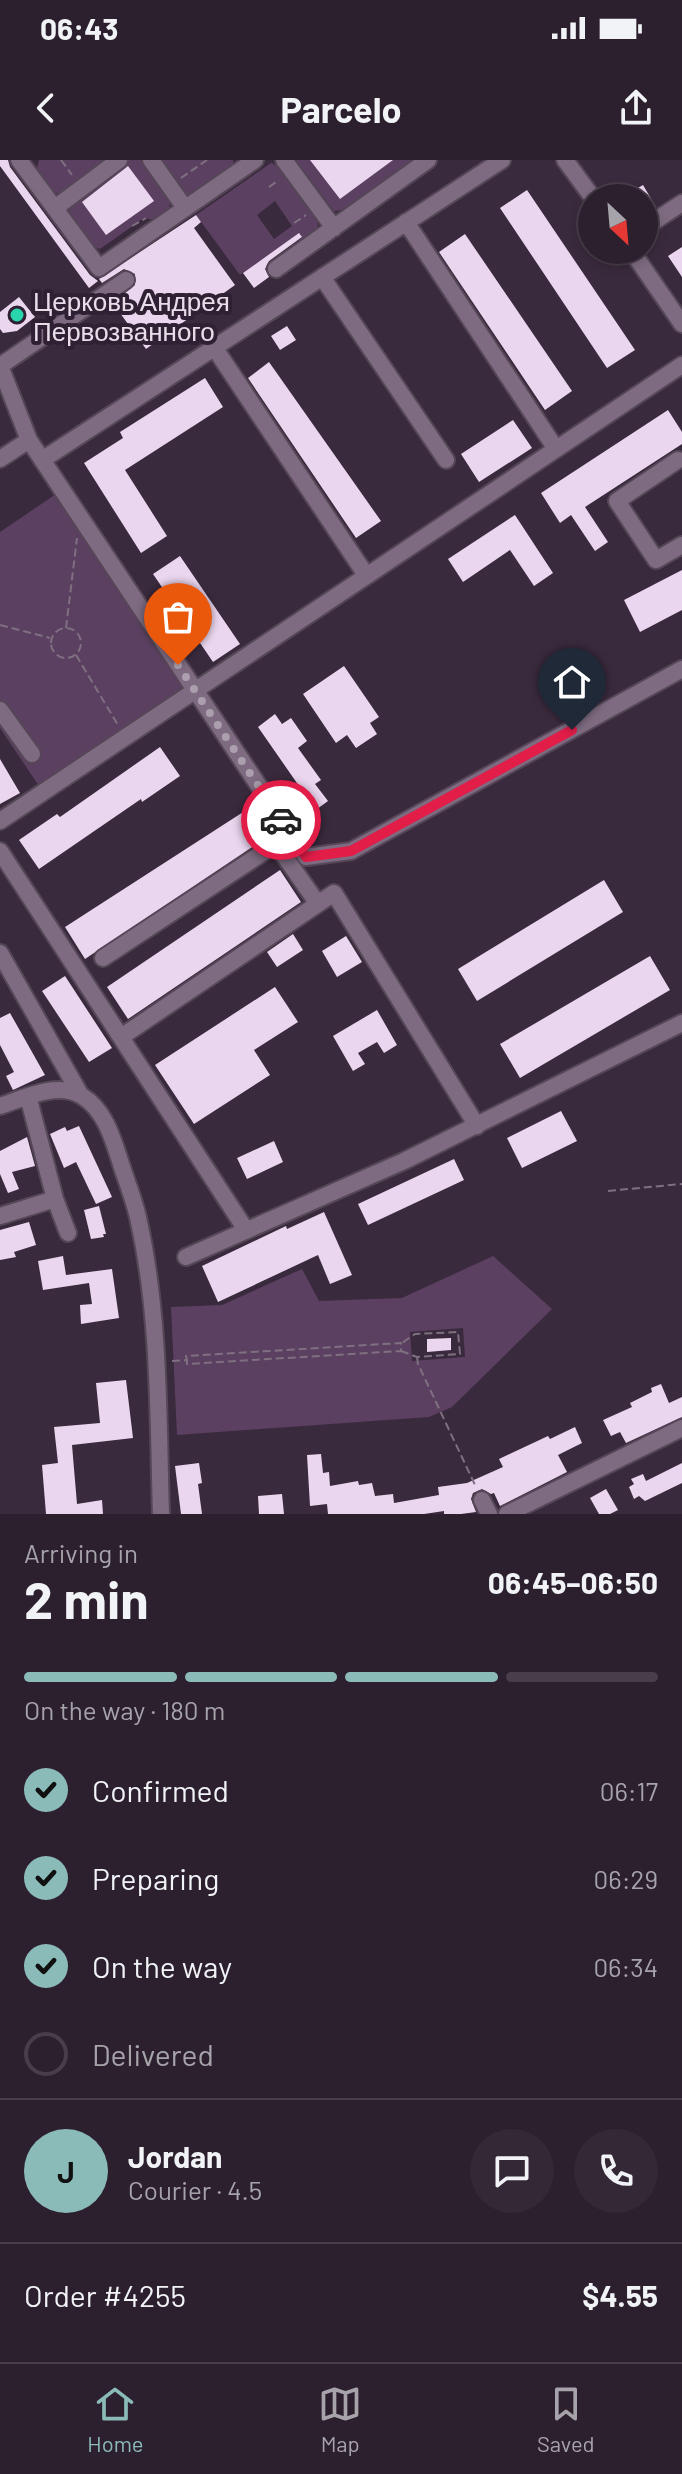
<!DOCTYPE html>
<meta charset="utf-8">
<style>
:root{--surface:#2c202e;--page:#342836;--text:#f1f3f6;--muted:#a6a3aa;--line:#483e4a;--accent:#8bbbb9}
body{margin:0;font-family:Barlow,sans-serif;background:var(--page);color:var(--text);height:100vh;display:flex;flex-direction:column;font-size:30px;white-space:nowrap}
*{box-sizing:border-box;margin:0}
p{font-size:26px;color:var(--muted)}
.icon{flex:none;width:44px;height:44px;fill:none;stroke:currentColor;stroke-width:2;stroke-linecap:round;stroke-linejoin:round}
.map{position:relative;height:1354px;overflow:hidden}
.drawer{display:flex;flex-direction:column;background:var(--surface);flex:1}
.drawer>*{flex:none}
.needle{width:52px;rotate:154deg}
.tools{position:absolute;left:578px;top:24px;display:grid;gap:16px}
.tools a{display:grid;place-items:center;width:80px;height:80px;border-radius:50%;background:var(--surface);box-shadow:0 4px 12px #0003,0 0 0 2px var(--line);font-size:40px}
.pin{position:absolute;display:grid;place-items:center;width:68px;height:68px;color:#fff;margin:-82px -34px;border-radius:50% 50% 50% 0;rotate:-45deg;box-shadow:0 0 8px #0007}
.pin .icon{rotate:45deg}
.courier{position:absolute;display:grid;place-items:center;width:80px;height:80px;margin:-40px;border:6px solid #e11d48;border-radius:50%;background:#fff;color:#222;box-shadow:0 2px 10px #0007}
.overview em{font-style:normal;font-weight:700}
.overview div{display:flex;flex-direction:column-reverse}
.overview{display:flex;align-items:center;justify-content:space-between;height:136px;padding:0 24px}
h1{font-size:52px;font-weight:700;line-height:60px}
.bar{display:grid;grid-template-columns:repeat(4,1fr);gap:12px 8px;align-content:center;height:96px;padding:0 24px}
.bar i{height:10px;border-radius:6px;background:var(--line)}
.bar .active{background:var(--accent)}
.bar p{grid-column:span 4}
.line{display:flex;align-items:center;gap:20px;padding:0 24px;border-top:2px solid var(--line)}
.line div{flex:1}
.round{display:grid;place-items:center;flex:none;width:84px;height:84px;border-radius:42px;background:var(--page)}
ol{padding:0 24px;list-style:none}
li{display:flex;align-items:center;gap:24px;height:88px}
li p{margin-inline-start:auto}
li .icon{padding:8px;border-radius:50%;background:var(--accent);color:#111;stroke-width:4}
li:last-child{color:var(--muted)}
li i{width:44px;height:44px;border:4px solid var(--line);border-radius:50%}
.status{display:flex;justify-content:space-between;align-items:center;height:56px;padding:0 40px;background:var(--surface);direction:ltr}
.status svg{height:22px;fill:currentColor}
header{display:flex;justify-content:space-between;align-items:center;height:104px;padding:0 24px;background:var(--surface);font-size:36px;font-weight:700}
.tabs{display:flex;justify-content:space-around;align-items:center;height:112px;border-top:2px solid var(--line);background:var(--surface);font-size:22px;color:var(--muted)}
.tabs a{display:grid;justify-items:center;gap:4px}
.tabs .active{color:var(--accent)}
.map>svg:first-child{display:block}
</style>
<div class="status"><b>06:43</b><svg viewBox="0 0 49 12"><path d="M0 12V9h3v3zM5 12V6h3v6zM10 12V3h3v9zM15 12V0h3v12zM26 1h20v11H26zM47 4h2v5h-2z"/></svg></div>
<header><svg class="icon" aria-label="back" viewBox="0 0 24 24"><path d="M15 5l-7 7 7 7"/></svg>Parcelo<svg class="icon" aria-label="share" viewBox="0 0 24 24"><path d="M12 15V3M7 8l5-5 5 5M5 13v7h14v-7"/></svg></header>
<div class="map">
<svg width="682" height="1354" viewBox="0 0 682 1354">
<rect width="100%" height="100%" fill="#3a2a3d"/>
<path fill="#5c4061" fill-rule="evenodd" d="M39,0H108L63,33H52L36,12Z
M127,0H141L170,42L169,50L154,60L144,58L100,89L91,86L67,52L70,42Z
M160,0H233V6L190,35H182Z
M296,0H415L344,50L334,51Z
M271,3L278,6L316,58L318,65L313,76L305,81L299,74L240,115L196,55ZM275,41L292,66L274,79L257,55Z
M62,330L194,529L43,632L0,568V372Z
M493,1096L552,1149L452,1247L429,1257L177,1275L171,1147L222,1145L302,1109L319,1141L402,1138ZM463,1168L465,1197L412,1201L410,1172Z"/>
<path fill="#ebd6ef" d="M0,0H8L10,7L90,115L98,121L89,128L0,6Z
M310,0H393L340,39Z
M128,6L154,41L106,75L82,42Z
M643,25L656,47L644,55V38H621Z
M527,30L635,190L607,208L500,48Z
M196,55L201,62L194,68L235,125L146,189L115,146L117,145L115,141L135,125V114L124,109L102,123L99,119Z
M299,73L302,77L269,101L265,109L269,117L254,128L243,113Z
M465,74L572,231L545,250L439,92Z
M682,87V117L668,96Z
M19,137L35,157L17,171L3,173L0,169V152Z
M287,166L296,180L280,190L271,176Z
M269,202L381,361L356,378L248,218Z
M205,218L223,247L125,310L167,376L141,393L84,303L123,278L120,272Z
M668,250L682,272V284L585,347L608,382L595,391L571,355L560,363L541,333Z
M513,260L532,288L479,322L461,294Z
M515,355L553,413L534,426L510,390L463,422L448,399Z
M180,396L240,484L213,502L153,414Z
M682,410V450L640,472L624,440Z
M344,506L379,557L370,563L377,574L356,588L347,575L336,583L303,534Z
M275,554L282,564L291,558L307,581L298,588L321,620L315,624L328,641L309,655L292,631L299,626L258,567Z
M160,587L180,616L142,642L141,639L39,709L19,680L57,654L60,657Z
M0,599L20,633L0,644Z
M257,643L277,673L270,675L85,799L65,767Z
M280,710L301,742L128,859L107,827Z
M604,720L623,752L477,841L458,809Z
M293,774L303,790L277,807L267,792Z
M346,776L362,802L337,817L322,791Z
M650,796L670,830L520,918L500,884Z
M65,816L112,888L89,902L42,831Z
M275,827L298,862L254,890L270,915L194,964L155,905Z
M377,850L397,885L384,893L377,882L358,893L365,904L353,911L333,876Z
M10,853L45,915L13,930L6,916L14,912L0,885V858Z
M561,951L577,981L522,1008L507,978Z
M79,966L112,1037L96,1044L76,1002L64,1008L50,974L65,967L67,971Z
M27,977L35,1006L12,1012L19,1029L8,1033L0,1014V991Z
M274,981L283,1002L247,1019L237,998Z
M454,999L464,1020L368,1065L358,1044Z
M99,1046L106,1074H103L104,1077L91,1079L84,1050Z
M324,1052L352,1115L330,1124L318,1095L218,1142L202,1106L286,1066L287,1069Z
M29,1062L36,1085L14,1092L16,1097L0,1100V1070Z
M63,1096L66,1115L112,1109L119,1158L81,1164L80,1145L92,1144L89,1123L43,1130L38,1101Z
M451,1178V1190L427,1192V1179Z
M126,1220L133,1278L72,1285L77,1344L102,1340L103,1354H46L42,1305L58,1303L54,1267L100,1263L96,1223Z
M661,1224L669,1243L682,1237V1257L626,1283L620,1272L611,1276L603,1260L632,1247L630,1243L652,1232L651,1228Z
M575,1267L582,1283L558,1295L567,1312L500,1346L494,1333L491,1334L482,1329L473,1333L471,1339L476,1352L461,1354H444V1351L424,1354H328L327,1344L310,1346L307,1295L321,1294L323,1313L329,1312L330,1326L358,1321L359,1325L372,1323L375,1336L393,1334L394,1343L439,1335L438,1327L467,1323L503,1307L499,1299L548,1276L550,1279Z
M199,1303L202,1323L198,1324L202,1354H181L175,1306Z
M682,1303V1323L645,1341L639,1336L634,1339L629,1327L634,1324L631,1319L643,1314L646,1321Z
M606,1329L618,1350L610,1354H599L590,1338Z
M282,1334L284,1354H259L258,1336Z"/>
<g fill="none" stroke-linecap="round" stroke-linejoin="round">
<g stroke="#554757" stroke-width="20">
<path id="minor" d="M19,0L99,108L255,0
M151,0L185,48
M284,0L334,68
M565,0L593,38
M55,48L119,0
M406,62L556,289
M644,68L682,43
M631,90L682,164
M276,109L428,0
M322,117L446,300
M126,120L0,206L29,280L306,697L351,691L682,509
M214,187L366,415
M0,299L29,280
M42,300L502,0
M678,300L617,341L656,400L682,385
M0,550L32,594
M0,661L682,205
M0,691L246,1070
M0,793L80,934
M103,798L276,684L318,744
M121,877L334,733L477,966
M0,946C24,938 58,921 82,936C105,950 113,979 121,1004C127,1023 135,1042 139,1062C160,1157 158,1257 161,1354
M55,1039L68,1073
M0,1056L55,1039L28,936
M186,1097L404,1001L682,863
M482,1340L489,1354
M507,1354L682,1268"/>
</g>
<path stroke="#7e7080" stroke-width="2" stroke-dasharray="8 4" stroke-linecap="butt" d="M61,0L72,15
M181,18L207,0
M269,27L279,20
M294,63L306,55
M132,66L146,58
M0,465L50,478
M51 483a15 15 0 1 1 30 0a15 15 0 1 1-30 0Z
M66,468L77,378
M76,495L118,565
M608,1031L682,1024
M401,1191L417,1197L460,1194L458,1172L415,1174L402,1183
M417,1197L418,1204L476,1327
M172,1201L187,1200L186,1196L401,1183V1191L187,1204V1200"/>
<use href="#minor" stroke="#7e6b81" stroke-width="16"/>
</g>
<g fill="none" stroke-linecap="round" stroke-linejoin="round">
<path stroke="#ab9fad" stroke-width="8" stroke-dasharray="0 14.4" d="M178,505L281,660"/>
<path stroke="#e11d48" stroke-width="10" d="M281,660L306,697L351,691L572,570"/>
</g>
<circle fill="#29d5ad" stroke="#302033" stroke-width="3" cx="17" cy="155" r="8"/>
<g text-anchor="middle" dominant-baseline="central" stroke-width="8" stroke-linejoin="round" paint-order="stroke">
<g font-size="26" fill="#e8deea" stroke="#302033" text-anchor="start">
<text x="33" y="140">Церковь Андрея<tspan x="33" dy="30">Первозванного</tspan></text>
</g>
</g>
</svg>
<div class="tools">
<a><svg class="needle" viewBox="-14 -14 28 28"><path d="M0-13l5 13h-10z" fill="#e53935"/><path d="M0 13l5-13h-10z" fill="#a6a3aa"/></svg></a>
</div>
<div class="pin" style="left:178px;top:505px;background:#ea580c"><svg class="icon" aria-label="bag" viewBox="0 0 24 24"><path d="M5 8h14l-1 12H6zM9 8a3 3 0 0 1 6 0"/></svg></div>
<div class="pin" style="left:572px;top:570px;background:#1f2937"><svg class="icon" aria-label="home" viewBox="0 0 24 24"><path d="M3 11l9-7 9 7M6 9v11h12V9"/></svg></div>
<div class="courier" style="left:281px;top:660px"><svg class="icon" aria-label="car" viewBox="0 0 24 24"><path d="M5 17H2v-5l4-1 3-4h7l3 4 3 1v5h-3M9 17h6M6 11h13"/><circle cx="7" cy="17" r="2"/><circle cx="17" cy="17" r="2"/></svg></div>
</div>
<section class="drawer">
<div class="overview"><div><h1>2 min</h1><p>Arriving in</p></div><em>06:45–06:50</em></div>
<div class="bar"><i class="active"></i><i class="active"></i><i class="active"></i><i></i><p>On the way · 180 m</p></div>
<ol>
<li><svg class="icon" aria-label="check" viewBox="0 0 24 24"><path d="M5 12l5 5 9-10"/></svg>Confirmed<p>06:17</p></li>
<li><svg class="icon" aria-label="check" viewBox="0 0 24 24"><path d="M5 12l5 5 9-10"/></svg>Preparing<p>06:29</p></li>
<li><svg class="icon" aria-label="check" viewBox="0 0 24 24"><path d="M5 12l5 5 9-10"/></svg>On the way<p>06:34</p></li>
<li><i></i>Delivered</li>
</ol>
<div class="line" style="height:144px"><b class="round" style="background:var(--accent);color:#111">J</b><div><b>Jordan</b><p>Courier · 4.5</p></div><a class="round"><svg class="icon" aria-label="chat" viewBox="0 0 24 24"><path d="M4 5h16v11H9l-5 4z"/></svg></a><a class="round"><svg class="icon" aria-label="phone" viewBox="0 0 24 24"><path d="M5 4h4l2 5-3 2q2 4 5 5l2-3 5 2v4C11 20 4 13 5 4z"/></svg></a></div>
<div class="line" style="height:104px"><div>Order #4255</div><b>$4.55</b></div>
</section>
<nav class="tabs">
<a class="active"><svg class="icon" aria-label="home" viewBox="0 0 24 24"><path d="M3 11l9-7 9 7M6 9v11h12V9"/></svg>Home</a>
<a><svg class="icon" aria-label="map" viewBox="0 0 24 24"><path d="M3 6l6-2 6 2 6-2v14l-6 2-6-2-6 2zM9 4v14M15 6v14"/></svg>Map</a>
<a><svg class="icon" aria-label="saved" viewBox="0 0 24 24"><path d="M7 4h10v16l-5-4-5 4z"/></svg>Saved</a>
</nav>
